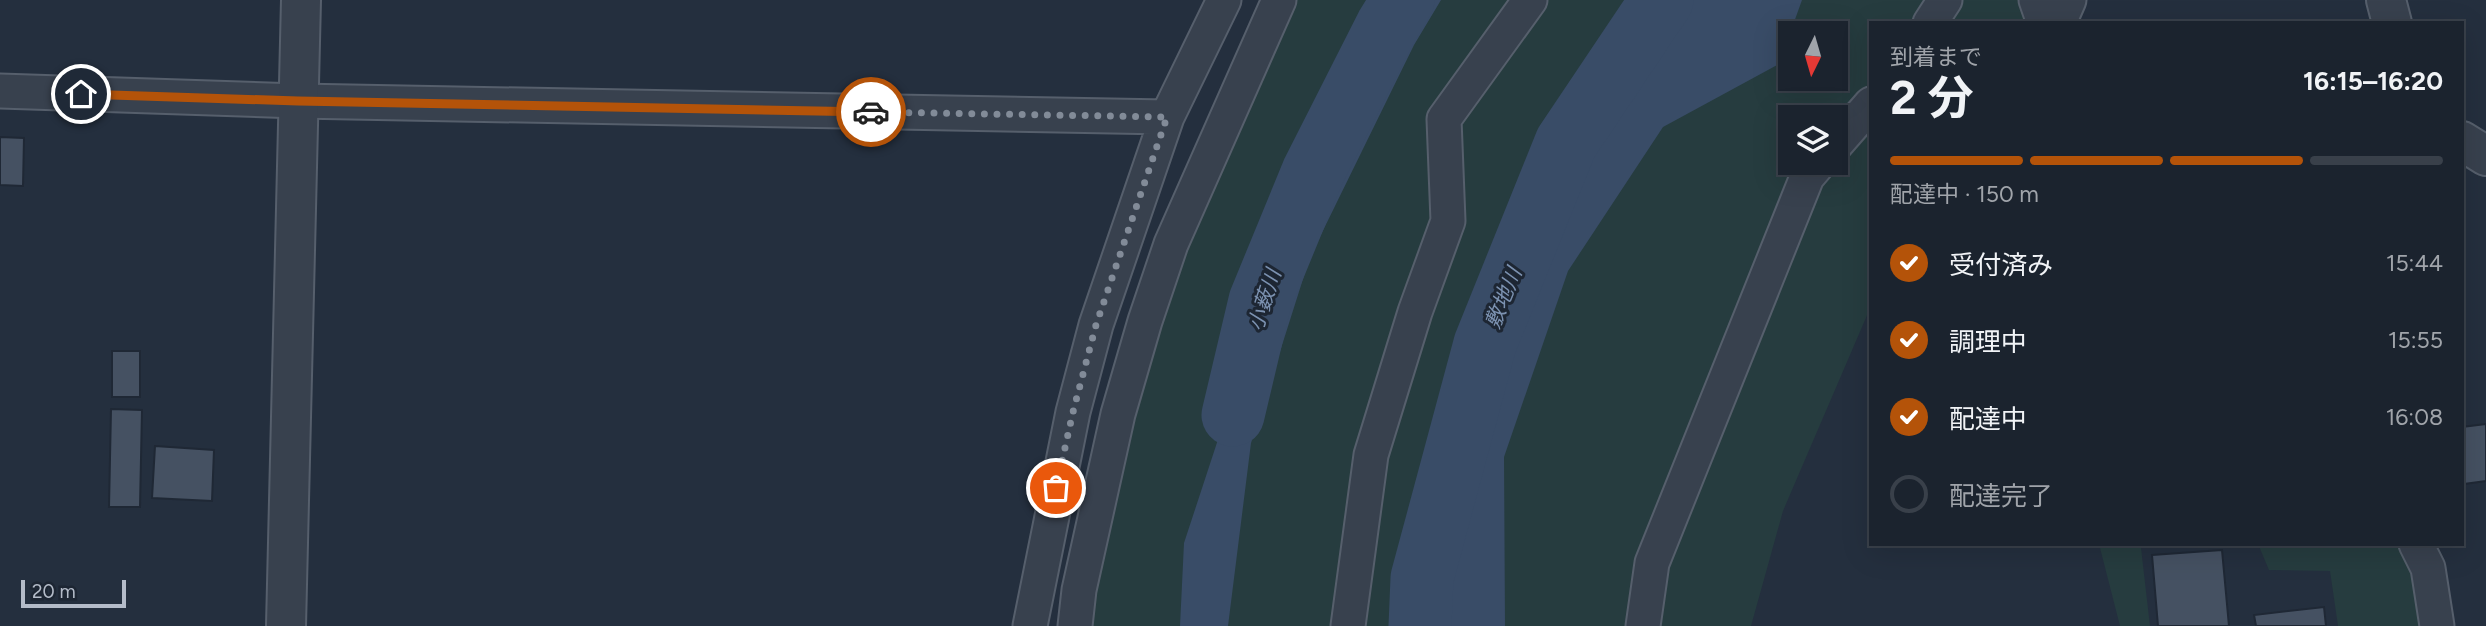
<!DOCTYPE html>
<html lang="ja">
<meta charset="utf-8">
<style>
:root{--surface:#1b232e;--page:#282f3a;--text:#f1f3f6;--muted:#a0a4aa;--line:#39404a;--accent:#b45309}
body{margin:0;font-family:Figtree,"Noto Sans JP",sans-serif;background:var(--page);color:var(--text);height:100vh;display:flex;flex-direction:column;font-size:26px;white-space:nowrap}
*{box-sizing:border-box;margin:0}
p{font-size:23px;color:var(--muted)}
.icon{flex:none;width:38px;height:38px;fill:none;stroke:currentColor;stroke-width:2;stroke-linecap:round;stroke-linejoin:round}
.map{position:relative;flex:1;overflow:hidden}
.sheet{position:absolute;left:1869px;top:21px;width:595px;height:525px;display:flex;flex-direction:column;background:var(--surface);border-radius:0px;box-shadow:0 7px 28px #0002,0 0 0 2px var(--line)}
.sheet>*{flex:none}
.needle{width:46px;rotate:185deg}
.buttons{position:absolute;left:1778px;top:21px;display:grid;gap:14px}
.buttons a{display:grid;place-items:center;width:70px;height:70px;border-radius:0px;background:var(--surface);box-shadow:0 7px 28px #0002,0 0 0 2px var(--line);font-size:35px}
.scale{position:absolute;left:21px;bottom:18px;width:105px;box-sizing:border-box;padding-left:7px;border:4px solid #b4bcc9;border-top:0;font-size:19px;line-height:24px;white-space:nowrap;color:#b4bcc9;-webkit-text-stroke:5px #1d2633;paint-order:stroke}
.pin{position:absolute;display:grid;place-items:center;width:60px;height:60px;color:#fff;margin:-30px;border:4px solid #fff;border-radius:50%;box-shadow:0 2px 7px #0007}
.courier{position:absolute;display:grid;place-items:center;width:70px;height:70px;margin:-35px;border:5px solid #b45309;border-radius:50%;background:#fff;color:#222;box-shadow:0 2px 9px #0007}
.headline em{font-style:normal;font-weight:700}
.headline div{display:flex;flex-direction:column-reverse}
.headline{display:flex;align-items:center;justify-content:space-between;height:119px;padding:0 21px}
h1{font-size:46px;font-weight:700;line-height:52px}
.bar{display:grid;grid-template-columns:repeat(4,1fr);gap:10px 7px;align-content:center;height:84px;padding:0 21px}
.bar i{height:9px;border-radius:5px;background:var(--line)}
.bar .selected{background:var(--accent)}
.bar p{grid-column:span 4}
ol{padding:0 21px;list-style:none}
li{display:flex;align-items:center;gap:21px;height:77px}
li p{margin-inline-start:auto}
li .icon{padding:7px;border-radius:50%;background:var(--accent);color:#fff;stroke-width:4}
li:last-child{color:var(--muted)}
li i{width:38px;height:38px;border:4px solid var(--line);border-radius:50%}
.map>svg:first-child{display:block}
</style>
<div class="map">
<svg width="2486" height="626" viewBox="0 0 2486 626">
<rect width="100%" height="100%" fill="#242f3e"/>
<path fill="#263c3f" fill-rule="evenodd" d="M1272,0H2025L2028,23H1871V306L1783,511L1751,626H1085L1168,254ZM1790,33H1836V79H1790ZM1790,117H1836V163H1790Z
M2099,544H2159L2141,548L2150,626H2120Z
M2258,544H2416L2437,626H2338L2330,571L2269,570Z"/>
<path fill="#394c67" d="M1397,0H1441L1414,45L1310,257L1251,443L1228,626H1180L1184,543L1254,330Z
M1666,0H1802L1779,64L1663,127L1568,271L1504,457L1505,626H1422L1430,549L1469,405L1494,286L1586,112Z"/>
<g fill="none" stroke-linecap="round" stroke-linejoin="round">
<path stroke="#394c67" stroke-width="63" d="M1233,415L1260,301L1313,172L1387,26L1403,0
M1420,626L1422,578L1485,344L1566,143L1662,0"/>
</g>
<path fill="#455162" stroke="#1f2835" stroke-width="2" d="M0,137L24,138L23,186L0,185Z
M112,351H140V397H112Z
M111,409L142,410L140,507H109Z
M2486,424V481L2464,484L2462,427Z
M155,446L214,450L212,501L152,498Z
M2222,550L2229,626H2158L2152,555Z
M2324,607L2326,626H2256L2254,615Z"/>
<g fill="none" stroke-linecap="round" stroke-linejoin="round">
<g stroke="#565f6c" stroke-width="37">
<path id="minor" d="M2036,0L2044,23
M1930,23L1945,0
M2059,23L2069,0
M0,91L298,101L1167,117
M1836,144L1871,104
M2416,544L2428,568L2437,626
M1030,626L1073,412L1096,325L1167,117L1224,0
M1075,626L1079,590L1118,414L1145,321L1171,244L1279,0
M1348,626L1371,455L1415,312L1448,221L1444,119L1530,0
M1643,626L1652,563L1807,177L1819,163"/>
</g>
<g stroke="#565f6c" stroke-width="42">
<path id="tertiary" d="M2386,0L2392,23
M2462,141L2486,156
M286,626L301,0"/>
</g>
<use href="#minor" stroke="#38414e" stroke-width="33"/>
<use href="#tertiary" stroke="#38414e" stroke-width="38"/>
</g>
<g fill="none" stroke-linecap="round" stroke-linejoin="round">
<path stroke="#828b98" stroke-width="7" stroke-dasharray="0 12.6" d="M871,112L1167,117L1096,325L1073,412L1056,488"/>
<path stroke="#b45309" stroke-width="9" d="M81,94L298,101L871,112"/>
</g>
<g text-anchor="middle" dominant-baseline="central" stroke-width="6" stroke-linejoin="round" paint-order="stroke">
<g font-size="21" font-style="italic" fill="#7c92b1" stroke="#1d2633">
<text transform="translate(1503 298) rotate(-68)">敷地川</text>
<text transform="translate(1264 300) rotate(-72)">小薮川</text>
</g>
</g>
</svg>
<div class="buttons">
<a><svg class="needle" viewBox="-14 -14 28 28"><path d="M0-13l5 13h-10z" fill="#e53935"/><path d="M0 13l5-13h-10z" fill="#a0a4aa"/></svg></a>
<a><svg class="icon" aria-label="layers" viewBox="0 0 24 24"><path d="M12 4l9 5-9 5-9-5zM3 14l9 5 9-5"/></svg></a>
</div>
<div class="scale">20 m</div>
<div class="pin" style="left:1056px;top:488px;background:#ea580c"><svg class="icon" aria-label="bag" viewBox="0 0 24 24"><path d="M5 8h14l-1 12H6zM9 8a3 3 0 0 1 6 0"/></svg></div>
<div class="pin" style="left:81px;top:94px;background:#1f2937"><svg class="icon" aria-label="home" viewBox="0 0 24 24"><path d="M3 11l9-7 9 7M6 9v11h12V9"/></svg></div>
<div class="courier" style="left:871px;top:112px"><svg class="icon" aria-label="car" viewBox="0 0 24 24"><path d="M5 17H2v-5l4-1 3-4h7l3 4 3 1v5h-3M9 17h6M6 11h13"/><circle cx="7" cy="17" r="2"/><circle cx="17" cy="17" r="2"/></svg></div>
<section class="sheet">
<div class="headline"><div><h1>2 分</h1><p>到着まで</p></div><em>16:15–16:20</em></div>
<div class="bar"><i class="selected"></i><i class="selected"></i><i class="selected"></i><i></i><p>配達中 · 150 m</p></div>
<ol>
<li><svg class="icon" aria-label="check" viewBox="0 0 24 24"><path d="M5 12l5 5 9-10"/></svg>受付済み<p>15:44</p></li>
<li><svg class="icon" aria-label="check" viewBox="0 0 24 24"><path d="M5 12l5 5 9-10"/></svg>調理中<p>15:55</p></li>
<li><svg class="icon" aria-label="check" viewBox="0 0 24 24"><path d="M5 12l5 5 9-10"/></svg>配達中<p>16:08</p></li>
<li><i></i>配達完了</li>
</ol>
</section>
</div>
